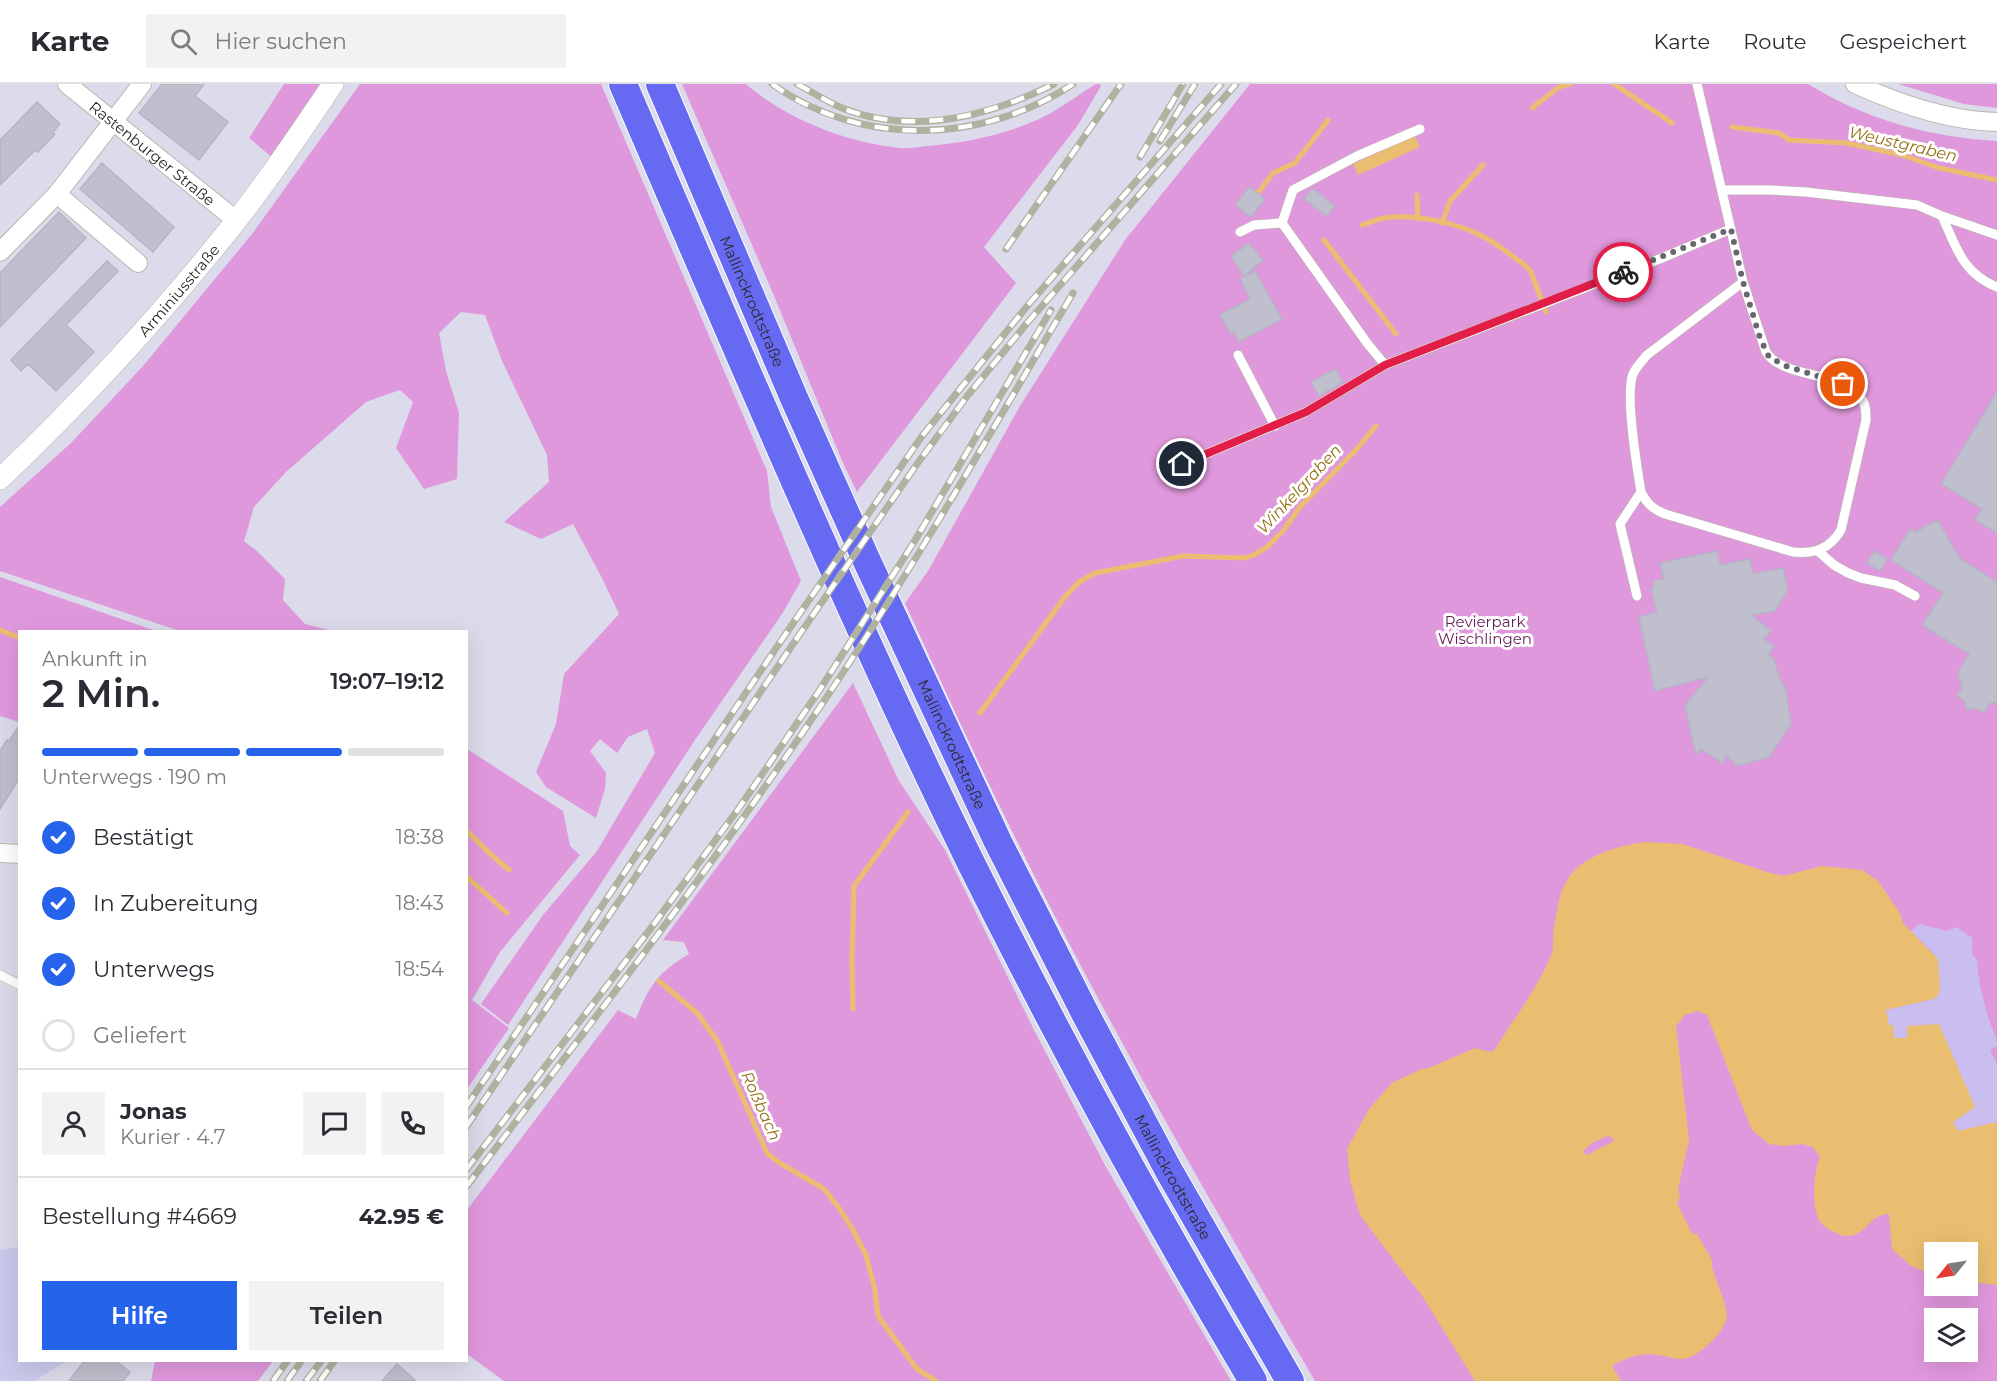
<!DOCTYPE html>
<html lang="de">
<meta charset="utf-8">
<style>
:root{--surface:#fff;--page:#f2f2f3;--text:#2b2b33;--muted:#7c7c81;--line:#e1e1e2;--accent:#2563eb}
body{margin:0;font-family:Montserrat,sans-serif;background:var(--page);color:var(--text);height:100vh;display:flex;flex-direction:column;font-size:22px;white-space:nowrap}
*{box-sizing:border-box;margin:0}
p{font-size:20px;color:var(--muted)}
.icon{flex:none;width:33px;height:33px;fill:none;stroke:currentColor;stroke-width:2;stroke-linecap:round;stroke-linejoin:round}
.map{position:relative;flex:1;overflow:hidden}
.details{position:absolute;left:18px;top:546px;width:450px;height:732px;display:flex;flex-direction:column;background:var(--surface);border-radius:0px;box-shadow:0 6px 24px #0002}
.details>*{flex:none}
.needle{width:39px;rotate:240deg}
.buttons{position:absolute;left:1924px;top:1158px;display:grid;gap:12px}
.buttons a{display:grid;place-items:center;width:54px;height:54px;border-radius:0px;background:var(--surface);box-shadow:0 6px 24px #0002;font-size:30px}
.pin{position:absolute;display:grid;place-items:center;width:51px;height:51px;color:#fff;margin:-26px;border:3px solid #fff;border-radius:50%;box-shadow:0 2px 6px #0007}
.courier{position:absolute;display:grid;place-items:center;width:60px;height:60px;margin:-30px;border:4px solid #e11d48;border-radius:50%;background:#fff;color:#222;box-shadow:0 2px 8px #0007}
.summary em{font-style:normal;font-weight:600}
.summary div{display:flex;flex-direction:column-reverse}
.summary{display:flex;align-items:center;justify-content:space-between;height:102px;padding:0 24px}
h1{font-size:39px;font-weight:600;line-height:45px}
.bar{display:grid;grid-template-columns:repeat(4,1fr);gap:9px 6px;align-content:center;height:72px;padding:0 24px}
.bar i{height:8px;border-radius:4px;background:var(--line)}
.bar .selected{background:var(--accent)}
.bar p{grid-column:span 4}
.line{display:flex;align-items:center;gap:15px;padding:0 24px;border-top:2px solid var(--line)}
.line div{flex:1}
.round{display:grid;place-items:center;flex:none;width:63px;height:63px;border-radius:0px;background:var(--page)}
ol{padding:0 24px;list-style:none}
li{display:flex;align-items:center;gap:18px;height:66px}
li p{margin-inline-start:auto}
li .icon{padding:6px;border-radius:50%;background:var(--accent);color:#fff;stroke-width:4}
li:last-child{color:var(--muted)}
li i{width:33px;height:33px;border:3px solid var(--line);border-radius:50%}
.primary-button{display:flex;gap:12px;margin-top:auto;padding:12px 24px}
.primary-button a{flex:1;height:69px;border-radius:0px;background:var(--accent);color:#fff;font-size:24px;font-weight:600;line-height:69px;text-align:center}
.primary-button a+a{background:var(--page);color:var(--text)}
header{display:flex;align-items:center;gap:36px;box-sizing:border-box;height:84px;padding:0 30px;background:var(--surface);border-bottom:2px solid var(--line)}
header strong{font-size:28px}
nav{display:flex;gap:33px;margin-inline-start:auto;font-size:21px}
.search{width:420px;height:54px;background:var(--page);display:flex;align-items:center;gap:15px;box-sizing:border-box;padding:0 21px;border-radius:0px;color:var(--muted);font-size:22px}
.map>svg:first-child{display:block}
</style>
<header>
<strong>Karte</strong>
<div class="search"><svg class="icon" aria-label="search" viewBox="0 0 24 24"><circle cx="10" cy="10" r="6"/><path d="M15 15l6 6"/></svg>Hier suchen</div>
<nav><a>Karte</a><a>Route</a><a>Gespeichert</a></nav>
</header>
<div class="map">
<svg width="1997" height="1297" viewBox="0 0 1997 1297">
<rect width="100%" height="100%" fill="#dbdbeb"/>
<path fill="#cccaec" d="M19,1163L20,1276L67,1277L34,1297H0V1166Z"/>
<path fill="#e098dd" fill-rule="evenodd" d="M284,0H333L279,79L249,54Z
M360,0H601L767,387L771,423L801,497L782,530L695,656L508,941L481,920L543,831L597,767L655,669L647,645L628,653L617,669L600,655L590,667L606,689L605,705L596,734L546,703L536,688L556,640L564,590L619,530L602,494L573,440L541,455L504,438L549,398L547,371L502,277L485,231L461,228L439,249L446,287L459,329L457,395L424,405L396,364L413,318L400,306L366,318L286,388L254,423L244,457L258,468L285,495L283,516L305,540L332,547H180L0,487V423L71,359L143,282L252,150Z
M682,0H746C788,36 845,58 900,64C908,65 918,63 927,62C967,59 1009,50 1045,32C1063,23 1079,10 1096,0H1100L1101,2L1078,41L984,163L1016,199L857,408L843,379L772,207Z
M1250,0H1808C1866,36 1930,53 1997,57V1297H1315C1210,1117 1105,936 1013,749C975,673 940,595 905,519L928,487L1020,322L1125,156ZM1935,1168H1968V1202H1935ZM1935,1234H1968V1268H1935Z
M1898,0H1997V24L1964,20Z
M0,493L156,547L20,548L19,638L0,632Z
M853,599L899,697L945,766L1035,948L1106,1083L1231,1297H504L467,1270V1126L618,926L636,935C649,902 657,889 689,870L684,858L663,856Z
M467,665L563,727L570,762L580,771L500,868L472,916L509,944L467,1005Z
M155,1277V1276L273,1277L258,1297H151Z"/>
<path fill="#c9beef" d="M1919,840L1947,847L1956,843L1972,854V871L1977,876C1978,897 1984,919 1990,939C1993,948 1997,952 1997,962L1990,966L1997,980V1038L1958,1047L1907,954L1894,955L1893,941L1889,942L1886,926L1933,915L1934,870L1911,847Z"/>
<path fill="#eabe70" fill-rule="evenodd" d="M1415,52L1420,63L1358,91L1353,80Z
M1645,758L1682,760L1767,788L1783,792L1822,782L1862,786L1878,797L1900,829L1903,839L1938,875L1940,906L1938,911L1933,915L1886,926L1889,941H1893L1894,954H1907V942L1939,940L1975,1023L1953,1038L1958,1047L1997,1038V1201L1968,1198V1168H1935V1192L1911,1182L1892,1165L1889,1130C1870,1131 1870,1145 1854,1151C1848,1153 1841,1152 1836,1149C1829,1146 1821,1141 1818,1134C1811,1115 1814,1090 1820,1073L1813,1063L1802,1060L1784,1062L1769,1060L1752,1046L1707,931L1697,927L1685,931L1676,942L1689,1056L1678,1105L1680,1113L1677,1119L1692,1150H1697L1712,1176V1183C1715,1194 1727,1221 1727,1232C1726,1247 1698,1274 1683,1275C1677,1276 1670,1273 1665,1272C1642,1268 1632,1271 1612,1282L1621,1297H1475L1421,1210L1402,1187L1360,1131L1350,1096L1347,1065L1369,1025L1392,999L1419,986L1431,983L1475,964L1491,968L1495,965C1513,936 1537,905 1550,874C1555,865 1552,853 1554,843C1557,829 1558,811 1566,798C1580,772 1617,762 1645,758ZM1607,1052L1612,1053L1614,1057L1587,1071L1582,1068L1592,1059Z"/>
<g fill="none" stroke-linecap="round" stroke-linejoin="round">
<path stroke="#eabe70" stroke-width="5" d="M1614,0L1672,39
M1532,24L1559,3L1570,0
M1732,43L1779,49L1789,56L1846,59L1902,71L1939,84L1997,96
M1257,110L1273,89L1295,79L1328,36
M1417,111L1418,135
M1442,139L1450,117L1483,81
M1362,141C1369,139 1377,135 1384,134C1413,129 1458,139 1484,153C1499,161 1512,172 1526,182L1531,188L1546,228
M1324,156L1396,250
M0,546L20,554
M980,629L1064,514L1079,498L1095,489L1183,472L1244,474L1254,471L1267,463L1283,447L1300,423L1355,367L1376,342
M466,746L485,765L509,786
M466,792L507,829
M659,897L698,930L718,958L767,1069L778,1078L824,1105L839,1124L853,1146L866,1171L875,1206L878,1232L917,1285L936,1297
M853,925L852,875L854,802L908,728"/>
</g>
<path fill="#bfbfcd" stroke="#b5b5c6" stroke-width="1.5" d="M162,0H204L195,12L228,38L199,76L139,29Z
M37,18L60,40L53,48L55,50L38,68L35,66L0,101V56Z
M102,79L174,143L153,168L80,105Z
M1249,103L1265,115L1251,133L1235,121Z
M1312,104L1335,122L1327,132L1304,115Z
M59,128L86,154L0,243V189Z
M1249,159L1263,176L1244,192L1231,172Z
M107,177L118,187L66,241L94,268L56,307L28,280L21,287L11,276Z
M1255,187L1282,235L1239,258L1234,248L1231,250L1220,231L1250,215L1240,195Z
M1335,285L1343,298L1319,312L1311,298Z
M1997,308V449L1975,436L1982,425L1941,400Z
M1938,436L1960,475L1997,498V618L1989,620L1984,629L1976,624L1967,626L1965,617L1957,612L1962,604L1958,588L1969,570L1922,541L1943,509L1891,476L1910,445L1915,448Z
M1717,467L1720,481L1750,475L1753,490L1783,484L1788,506L1775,527L1752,531L1771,547L1763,555L1774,562L1768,571L1774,575L1780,596L1786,606L1791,640L1769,673L1737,682L1726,670L1723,680L1701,665L1696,671L1685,622L1708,593L1655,607L1639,533L1657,528L1651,506L1654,501L1653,497L1664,495L1660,479Z
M1874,467L1887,475L1880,487L1867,479Z
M20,640V693L0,725V667L7,656L9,657Z
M85,1276H115L130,1288L123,1297H69Z
M397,1280L416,1297H382Z"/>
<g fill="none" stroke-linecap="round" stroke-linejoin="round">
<g stroke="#b6b9ab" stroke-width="10">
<path id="service" d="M1697,0L1743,198L1766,268C1784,296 1843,286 1861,314C1866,320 1866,329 1866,336L1841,446C1830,465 1814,470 1793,468L1665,430C1653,425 1647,420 1641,408C1637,384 1625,310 1633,290C1636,283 1642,277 1647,271L1743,198
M1723,106H1771L1806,108L1917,121L1942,132L1997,151
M1942,132C1956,163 1963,190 1997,203
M1240,148L1254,141L1282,139
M1238,271L1275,342
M1385,281L1367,259L1282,139L1293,106L1357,72L1420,45
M1182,380L1306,328L1385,281L1662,174L1731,145
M1818,467L1834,481L1848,489L1861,494L1895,501L1915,512
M1637,512L1620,440L1641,408
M0,891L20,901"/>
</g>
<g stroke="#b6b9ab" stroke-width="20">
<g id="minor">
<path id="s1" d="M67,0L237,137"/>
<path d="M1855,0C1899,20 1948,37 1997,38"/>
<path d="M57,110L138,179"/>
<path d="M0,168L57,110L142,0"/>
<path d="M0,769L20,770"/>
</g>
</g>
<g stroke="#b6b9ab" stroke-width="22">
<g id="tertiary">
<path id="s2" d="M0,395C84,315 164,228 236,137C271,93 302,46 333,0"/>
</g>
</g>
<g stroke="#fff" stroke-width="30">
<g id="trunk">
<path d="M623,0C735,260 845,521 969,775C1057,952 1152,1127 1253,1297"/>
<path id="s3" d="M660,0L794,314L866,475L998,758L1087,933L1169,1087L1290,1297"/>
</g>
</g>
<use href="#service" stroke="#fff" stroke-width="9"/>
<use href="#minor" stroke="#fff" stroke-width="18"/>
<use href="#tertiary" stroke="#fff" stroke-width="21"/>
<use href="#trunk" stroke="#666af2" stroke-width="28"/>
<g stroke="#aeb29e" stroke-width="7">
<path id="rail" d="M772,0C862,64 982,60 1073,0
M797,0C812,8 826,17 842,24C912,52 989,32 1054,0
M1160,57L1195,0
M1140,73L1183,0
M1006,165L1121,0
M466,1023L787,548L922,352L1028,221L1221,0
M466,1043L793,560L917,380L968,311L1028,238L1236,0
M466,1086L651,844L739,724L819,607L914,458L1051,226
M466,1103C588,943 712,784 824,617C913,485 992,346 1073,209
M273,1297L288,1276
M287,1297L302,1276
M306,1297L322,1276
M320,1297L335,1276"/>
</g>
<use href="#rail" stroke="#fff" stroke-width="4.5" stroke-dasharray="14" stroke-linecap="butt"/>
</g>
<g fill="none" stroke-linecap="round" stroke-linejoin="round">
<path stroke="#67676d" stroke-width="6" stroke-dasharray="0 10.8" d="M1623,188L1731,145L1743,198L1760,254L1769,273L1786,282L1843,300"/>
<path stroke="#e11d48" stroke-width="8" d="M1182,380L1306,328L1385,281L1623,188"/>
</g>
<g text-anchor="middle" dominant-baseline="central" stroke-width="6" stroke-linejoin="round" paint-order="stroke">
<g font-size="15" fill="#292929" stroke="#fff">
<text stroke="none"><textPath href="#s1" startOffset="110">Rastenburger Straße</textPath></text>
<text stroke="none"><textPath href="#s2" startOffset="260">Arminiusstraße</textPath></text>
<text stroke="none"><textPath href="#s3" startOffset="236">Mallinckrodtstraße</textPath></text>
<text stroke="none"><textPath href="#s3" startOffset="722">Mallinckrodtstraße</textPath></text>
<text stroke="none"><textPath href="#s3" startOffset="1208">Mallinckrodtstraße</textPath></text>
</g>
<g font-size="15" fill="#621c56" stroke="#fff">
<text x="1485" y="537">Revierpark<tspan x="1485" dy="17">Wischlingen</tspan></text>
</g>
<g font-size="16" font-style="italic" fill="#946f12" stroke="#fff">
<text transform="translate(1903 60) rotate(13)">Weustgraben</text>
<text transform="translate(1299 405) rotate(-47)">Winkelgraben</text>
<text transform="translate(761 1022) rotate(66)">Roßbach</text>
</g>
</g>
</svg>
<div class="buttons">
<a><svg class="needle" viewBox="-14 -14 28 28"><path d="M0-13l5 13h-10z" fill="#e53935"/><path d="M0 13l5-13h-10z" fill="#7c7c81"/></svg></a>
<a><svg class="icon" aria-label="layers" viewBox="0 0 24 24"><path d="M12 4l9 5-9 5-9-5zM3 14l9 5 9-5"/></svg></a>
</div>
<div class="pin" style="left:1843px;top:300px;background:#ea580c"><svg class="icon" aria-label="bag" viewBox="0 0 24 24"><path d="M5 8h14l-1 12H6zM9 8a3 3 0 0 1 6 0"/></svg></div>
<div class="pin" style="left:1182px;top:380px;background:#1f2937"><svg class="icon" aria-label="home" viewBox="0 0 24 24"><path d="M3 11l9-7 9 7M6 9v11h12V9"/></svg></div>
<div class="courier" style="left:1623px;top:188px"><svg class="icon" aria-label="bike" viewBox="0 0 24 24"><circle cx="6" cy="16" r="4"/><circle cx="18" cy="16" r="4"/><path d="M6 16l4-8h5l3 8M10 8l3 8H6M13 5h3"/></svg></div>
<section class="details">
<div class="summary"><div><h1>2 Min.</h1><p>Ankunft in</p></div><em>19:07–19:12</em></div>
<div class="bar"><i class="selected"></i><i class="selected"></i><i class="selected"></i><i></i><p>Unterwegs · 190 m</p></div>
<ol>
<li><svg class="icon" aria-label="check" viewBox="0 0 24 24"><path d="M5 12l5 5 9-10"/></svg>Bestätigt<p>18:38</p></li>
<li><svg class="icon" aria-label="check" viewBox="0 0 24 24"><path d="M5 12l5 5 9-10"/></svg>In Zubereitung<p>18:43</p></li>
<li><svg class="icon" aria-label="check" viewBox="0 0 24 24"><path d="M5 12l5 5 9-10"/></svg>Unterwegs<p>18:54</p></li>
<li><i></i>Geliefert</li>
</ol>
<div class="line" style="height:108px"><a class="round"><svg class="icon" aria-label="person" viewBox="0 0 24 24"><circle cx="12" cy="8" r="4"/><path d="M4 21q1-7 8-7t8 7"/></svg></a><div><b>Jonas</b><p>Kurier · 4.7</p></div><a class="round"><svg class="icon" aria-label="chat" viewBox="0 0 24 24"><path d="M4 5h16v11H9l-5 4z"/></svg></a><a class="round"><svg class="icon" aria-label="phone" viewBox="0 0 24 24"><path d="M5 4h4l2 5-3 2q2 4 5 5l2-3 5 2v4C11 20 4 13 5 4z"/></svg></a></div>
<div class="line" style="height:78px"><div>Bestellung #4669</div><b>42.95 €</b></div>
<div class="primary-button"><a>Hilfe</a><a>Teilen</a></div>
</section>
</div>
